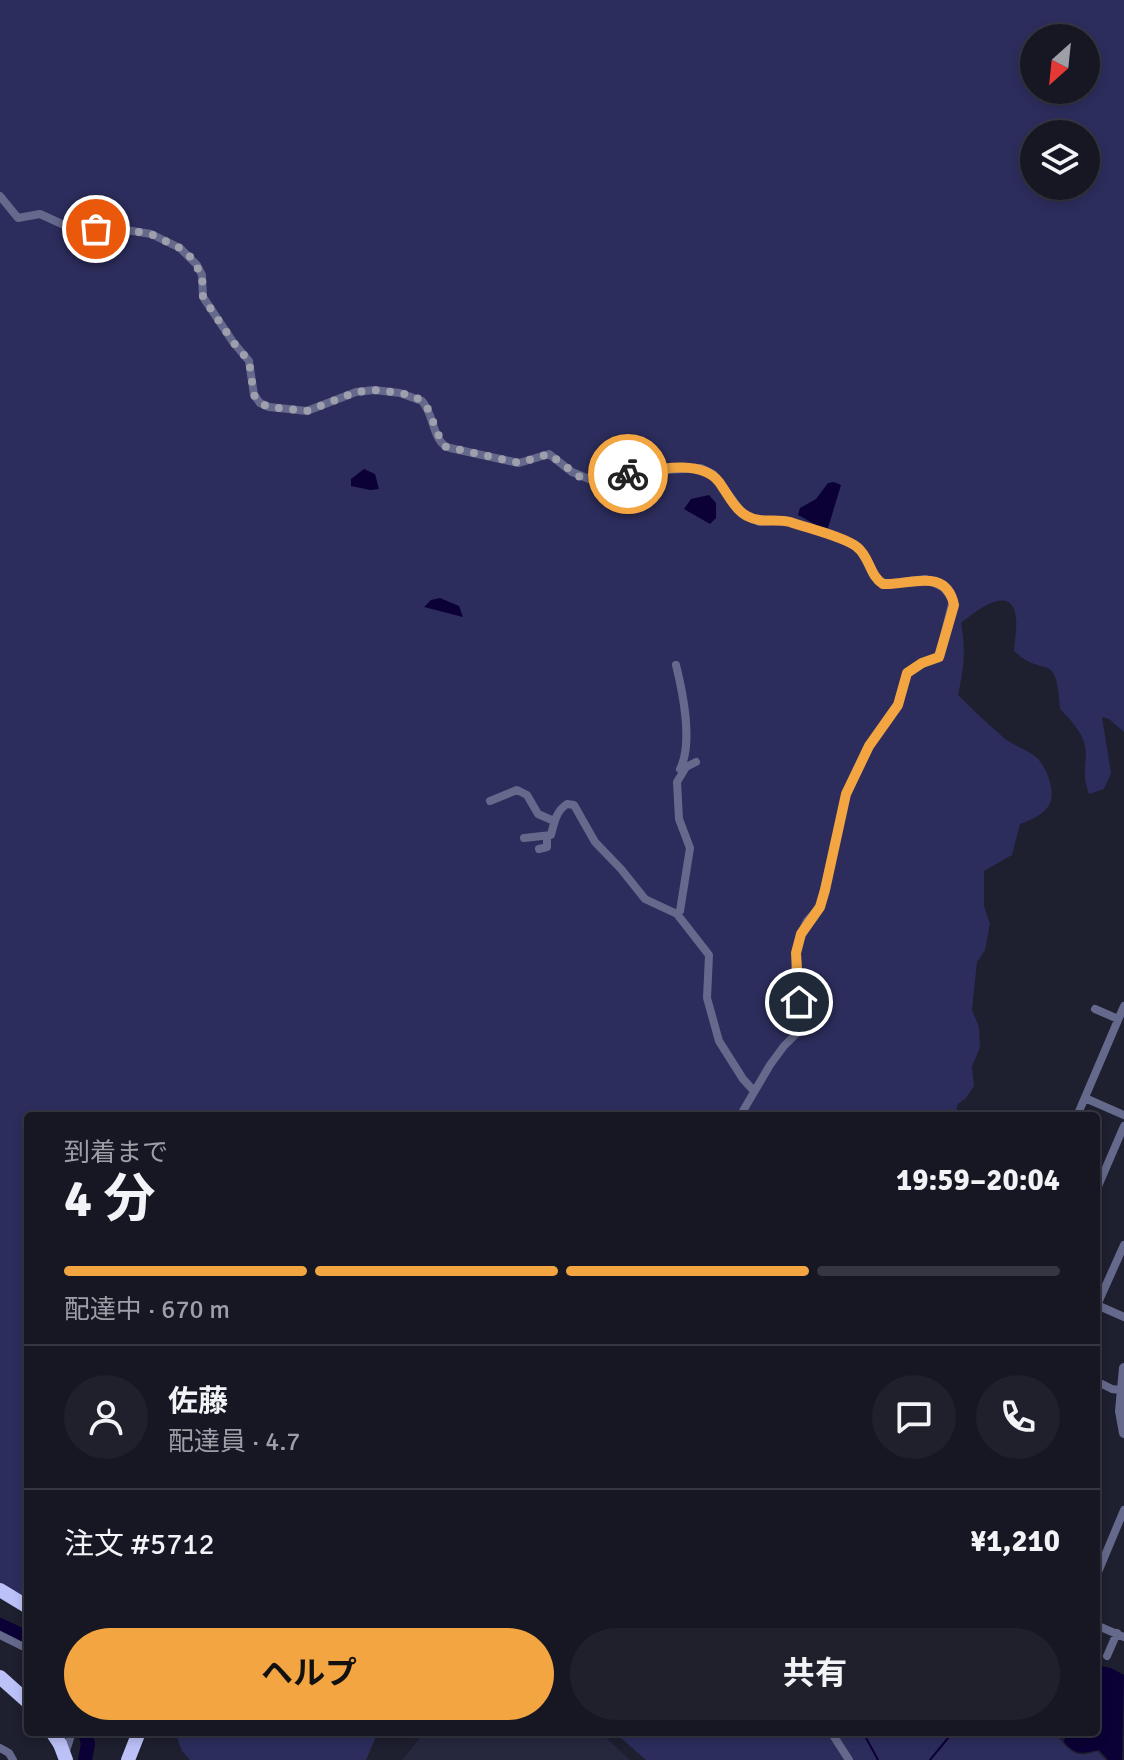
<!DOCTYPE html>
<html lang="ja">
<meta charset="utf-8">
<style>
:root{--surface:#161723;--page:#1f202b;--text:#f1f3f6;--muted:#9e9fa6;--line:#353641;--accent:#f2a541}
body{margin:0;font-family:Signika,"Noto Sans JP",sans-serif;background:var(--page);color:var(--text);height:100vh;display:flex;flex-direction:column;font-size:30px;white-space:nowrap}
*{box-sizing:border-box;margin:0}
p{font-size:26px;color:var(--muted)}
.icon{flex:none;width:44px;height:44px;fill:none;stroke:currentColor;stroke-width:2;stroke-linecap:round;stroke-linejoin:round}
.map{position:relative;flex:1;overflow:hidden}
.drawer{position:absolute;left:24px;top:1112px;width:1076px;height:624px;display:flex;flex-direction:column;background:var(--surface);border-radius:8px;box-shadow:0 4px 12px #0003,0 0 0 2px var(--line)}
.drawer>*{flex:none}
.needle{width:52px;rotate:207deg}
.controls{position:absolute;left:1020px;top:24px;display:grid;gap:16px}
.controls a{display:grid;place-items:center;width:80px;height:80px;border-radius:50%;background:var(--surface);box-shadow:0 4px 12px #0003,0 0 0 2px var(--line);font-size:40px}
.pin{position:absolute;display:grid;place-items:center;width:68px;height:68px;color:#fff;margin:-34px;border:4px solid #fff;border-radius:50%;box-shadow:0 2px 8px #0007}
.courier{position:absolute;display:grid;place-items:center;width:80px;height:80px;margin:-40px;border:6px solid #f2a541;border-radius:50%;background:#fff;color:#222;box-shadow:0 2px 10px #0007}
.overview em{font-style:normal;font-weight:700}
.overview div{display:flex;flex-direction:column-reverse}
.overview{display:flex;align-items:center;justify-content:space-between;height:136px;padding:0 40px}
h1{font-size:52px;font-weight:700;line-height:60px}
.bar{display:grid;grid-template-columns:repeat(4,1fr);gap:12px 8px;align-content:center;height:96px;padding:0 40px}
.bar i{height:10px;border-radius:6px;background:var(--line)}
.bar .selected{background:var(--accent)}
.bar p{grid-column:span 4}
.line{display:flex;align-items:center;gap:20px;padding:0 40px;border-top:2px solid var(--line)}
.line div{flex:1}
.round{display:grid;place-items:center;flex:none;width:84px;height:84px;border-radius:42px;background:var(--page)}
.action{display:flex;gap:16px;margin-top:auto;padding:16px 40px}
.action a{flex:1;height:92px;border-radius:48px;background:var(--accent);color:#111;font-size:32px;font-weight:700;line-height:92px;text-align:center}
.action a+a{background:var(--page);color:var(--text)}
.map>svg:first-child{display:block}
</style>
<div class="map">
<svg width="1124" height="1760" viewBox="0 0 1124 1760">
<rect width="100%" height="100%" fill="#1e1f2f"/>
<path fill="#26283e" d="M425,1732H600L630,1760H402Z"/>
<path fill="#2c2d5c" fill-rule="evenodd" d="M0,0H1124V732L1109,719L1102,717L1111,773L1104,789L1089,794C1083,779 1085,769 1086,754C1086,736 1072,721 1060,709C1057,648 1044,680 1014,651C1015,640 1017,628 1016,618C1012,581 974,613 961,623C966,649 964,669 958,695C973,710 988,724 1004,738C1014,746 1028,750 1036,757C1046,766 1056,791 1050,803C1045,815 1030,820 1020,824L1012,855L984,871V906L990,924L985,950L977,962L972,1010L979,1027L980,1047L972,1067L974,1086L966,1098L958,1104L955,1116H28V1600L0,1586ZM1034,38H1086V90H1034ZM1034,134H1086V186H1034Z
M175,1732H378L366,1760H190L182,1751Z
M614,1732H1055C1068,1750 1075,1760 1097,1751L1106,1760H646Z"/>
<path fill="#0b0136" d="M364,469L375,474L379,489L370,490L351,486V479Z
M834,482L841,485L828,528L820,527L798,515L800,508L816,499L828,483Z
M709,495L716,503V518L710,524L684,509L691,499Z
M440,598L459,606L463,617L424,607L431,600Z
M1096,1665L1111,1668L1124,1675L1122,1760H1108L1099,1750C1082,1753 1077,1757 1064,1742L1066,1732H1096Z"/>
<g fill="none" stroke-linecap="round" stroke-linejoin="round">
<path stroke="#0b0136" stroke-width="2" d="M863,1732L878,1760
M930,1760L953,1732"/>
<path stroke="#0b0136" stroke-width="14" d="M0,1625L28,1638
M85,1732L88,1744L85,1760"/>
<path stroke="#65698b" stroke-width="8" d="M0,196L18,218L40,214L75,230L114,228L151,234L180,248L197,265L202,275L203,297L233,342L249,361L254,395L260,403L269,407L307,411L356,392L374,390L400,393L422,401C435,415 432,443 450,448L519,463L549,454L572,472L589,479L647,471L701,468L713,474L744,515L759,522L782,520L790,522C807,528 845,537 857,547C870,557 868,575 883,584L926,579L944,588L953,600L939,657L922,663L907,673L898,705L869,746L846,794L820,907L807,921L801,934L796,953L795,978L803,1020L800,1030L784,1046L770,1065L740,1116
M676,665C683,693 693,744 680,769
M490,801L517,790L527,795L538,814L554,821
M524,838L551,835C554,823 556,811 567,804L574,805L595,842L621,869L645,899L677,914L709,955L707,998L719,1041L743,1079L753,1090
M539,849L547,847V836
M677,914L680,911L690,848L679,819L677,782L686,767L696,762
M1095,1009L1118,1019
M1085,1098L1124,1115
M1077,1116L1124,1006
M1096,1191L1124,1126
M1124,1245L1097,1305L1124,1317
M1096,1376L1098,1382L1112,1389L1120,1390
M1096,1577L1124,1510
M1096,1625L1124,1637
M0,1635L28,1649
M1107,1656L1117,1633
M831,1732L849,1760
M0,1748L9,1753L13,1760
M65,1754L72,1732"/>
<path stroke="#65698b" stroke-width="10" d="M1124,1368L1120,1411L1124,1433"/>
<path stroke="#bcc2f8" stroke-width="14" d="M0,1590L28,1607
M0,1677L28,1702
M52,1732L60,1744
M128,1760L139,1732"/>
<path stroke="#bcc2f8" stroke-width="14" d="M60,1744L66,1760"/>
</g>
<g fill="none" stroke-linecap="round" stroke-linejoin="round">
<path stroke="#9d9fac" stroke-width="8" stroke-dasharray="0 14.4" d="M96,229L114,228L151,234L180,248L189,255L202,275L203,297L233,342L249,361L254,395L260,403L269,407L307,411L356,392L374,390L400,393L416,397L427,407L443,446L519,463L549,454L580,477L598,479L628,474"/>
<path stroke="#f2a541" stroke-width="10" d="M628,474C654,470 701,458 719,482C727,493 735,510 747,516C761,524 775,518 790,522C807,528 845,537 857,547C870,557 869,575 883,584C908,586 946,566 954,605L939,657L922,663L907,673L898,705L869,746L846,794L825,890L820,907L801,934L796,953L799,1002"/>
</g>
</svg>
<div class="controls">
<a><svg class="needle" viewBox="-14 -14 28 28"><path d="M0-13l5 13h-10z" fill="#e53935"/><path d="M0 13l5-13h-10z" fill="#9e9fa6"/></svg></a>
<a><svg class="icon" aria-label="layers" viewBox="0 0 24 24"><path d="M12 4l9 5-9 5-9-5zM3 14l9 5 9-5"/></svg></a>
</div>
<div class="pin" style="left:96px;top:229px;background:#ea580c"><svg class="icon" aria-label="bag" viewBox="0 0 24 24"><path d="M5 8h14l-1 12H6zM9 8a3 3 0 0 1 6 0"/></svg></div>
<div class="pin" style="left:799px;top:1002px;background:#1f2937"><svg class="icon" aria-label="home" viewBox="0 0 24 24"><path d="M3 11l9-7 9 7M6 9v11h12V9"/></svg></div>
<div class="courier" style="left:628px;top:474px"><svg class="icon" aria-label="bike" viewBox="0 0 24 24"><circle cx="6" cy="16" r="4"/><circle cx="18" cy="16" r="4"/><path d="M6 16l4-8h5l3 8M10 8l3 8H6M13 5h3"/></svg></div>
<section class="drawer">
<div class="overview"><div><h1>4 分</h1><p>到着まで</p></div><em>19:59–20:04</em></div>
<div class="bar"><i class="selected"></i><i class="selected"></i><i class="selected"></i><i></i><p>配達中 · 670 m</p></div>
<div class="line" style="height:144px"><a class="round"><svg class="icon" aria-label="person" viewBox="0 0 24 24"><circle cx="12" cy="8" r="4"/><path d="M4 21q1-7 8-7t8 7"/></svg></a><div><b>佐藤</b><p>配達員 · 4.7</p></div><a class="round"><svg class="icon" aria-label="chat" viewBox="0 0 24 24"><path d="M4 5h16v11H9l-5 4z"/></svg></a><a class="round"><svg class="icon" aria-label="phone" viewBox="0 0 24 24"><path d="M5 4h4l2 5-3 2q2 4 5 5l2-3 5 2v4C11 20 4 13 5 4z"/></svg></a></div>
<div class="line" style="height:104px"><div>注文 #5712</div><b>¥1,210</b></div>
<div class="action"><a>ヘルプ</a><a>共有</a></div>
</section>
</div>
